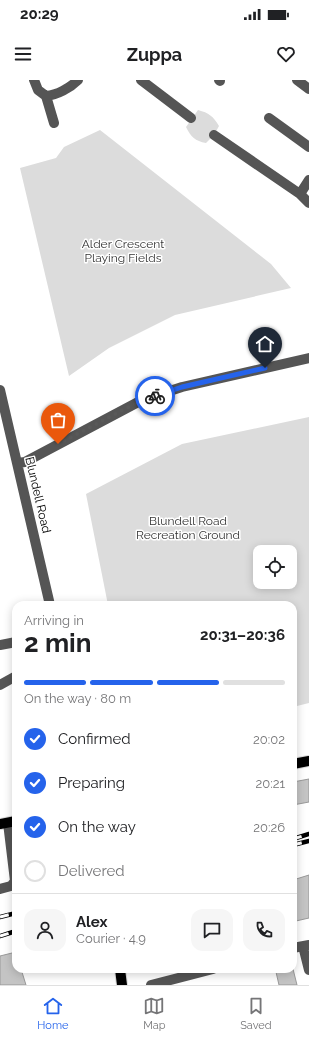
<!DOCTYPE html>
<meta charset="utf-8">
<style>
:root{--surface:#fff;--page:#f6f6f6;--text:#202124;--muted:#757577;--line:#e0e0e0;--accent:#2563eb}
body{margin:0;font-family:Raleway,sans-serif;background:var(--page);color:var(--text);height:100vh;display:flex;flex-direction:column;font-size:15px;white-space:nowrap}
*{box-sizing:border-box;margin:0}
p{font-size:13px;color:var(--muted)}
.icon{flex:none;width:22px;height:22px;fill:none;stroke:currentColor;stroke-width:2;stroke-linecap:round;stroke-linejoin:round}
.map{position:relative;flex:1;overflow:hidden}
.side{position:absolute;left:12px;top:521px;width:285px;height:372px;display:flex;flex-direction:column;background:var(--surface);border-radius:12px;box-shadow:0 2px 10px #0003}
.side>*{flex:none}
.buttons{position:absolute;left:253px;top:465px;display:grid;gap:8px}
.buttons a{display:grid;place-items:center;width:44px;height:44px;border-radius:8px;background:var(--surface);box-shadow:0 2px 10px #0003;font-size:20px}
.pin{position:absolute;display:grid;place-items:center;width:34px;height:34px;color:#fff;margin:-41px -17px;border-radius:50% 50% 50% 0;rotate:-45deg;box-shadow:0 0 4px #0007}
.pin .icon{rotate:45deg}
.courier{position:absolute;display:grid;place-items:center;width:40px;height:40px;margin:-20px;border:3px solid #2563eb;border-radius:50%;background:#fff;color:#222;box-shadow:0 1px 5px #0007}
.headline em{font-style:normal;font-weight:700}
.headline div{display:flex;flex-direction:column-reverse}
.headline{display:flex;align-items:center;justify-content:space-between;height:68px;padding:0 12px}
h1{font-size:26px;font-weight:700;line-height:30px}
.bar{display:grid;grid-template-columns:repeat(4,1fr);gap:6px 4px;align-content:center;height:48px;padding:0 12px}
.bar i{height:5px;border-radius:3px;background:var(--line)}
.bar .on{background:var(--accent)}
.bar p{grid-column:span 4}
.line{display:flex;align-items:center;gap:10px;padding:0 12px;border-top:1px solid var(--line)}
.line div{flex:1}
.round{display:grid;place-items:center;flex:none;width:42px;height:42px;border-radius:12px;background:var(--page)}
ol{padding:0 12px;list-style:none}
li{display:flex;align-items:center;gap:12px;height:44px}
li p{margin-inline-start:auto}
li .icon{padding:4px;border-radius:50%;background:var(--accent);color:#fff;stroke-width:4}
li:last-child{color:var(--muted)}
li i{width:22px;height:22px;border:2px solid var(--line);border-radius:50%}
.status{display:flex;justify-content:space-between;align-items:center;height:28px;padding:0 20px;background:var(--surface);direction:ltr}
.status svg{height:11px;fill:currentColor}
header{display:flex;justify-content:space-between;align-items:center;height:52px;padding:0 12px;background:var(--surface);font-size:18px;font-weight:700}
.tabs{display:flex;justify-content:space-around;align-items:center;height:56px;border-top:1px solid var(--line);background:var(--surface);font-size:11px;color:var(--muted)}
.tabs a{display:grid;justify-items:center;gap:2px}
.tabs .on{color:var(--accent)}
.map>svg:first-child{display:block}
</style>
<div class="status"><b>20:29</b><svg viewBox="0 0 49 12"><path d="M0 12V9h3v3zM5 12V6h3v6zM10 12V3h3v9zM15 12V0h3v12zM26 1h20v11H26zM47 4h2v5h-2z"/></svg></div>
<header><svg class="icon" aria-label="menu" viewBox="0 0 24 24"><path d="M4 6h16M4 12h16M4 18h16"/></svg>Zuppa<svg class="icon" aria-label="heart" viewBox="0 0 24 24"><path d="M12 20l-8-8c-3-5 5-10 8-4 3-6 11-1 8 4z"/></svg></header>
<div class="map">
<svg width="309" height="905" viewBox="0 0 309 905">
<rect width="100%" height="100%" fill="#fff"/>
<path fill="#dcdcdc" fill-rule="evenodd" d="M198,30C209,33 213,36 219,46L214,55L206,63C195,61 191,57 186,47Z
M100,50L271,184L291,208L175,235L109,268L69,296L20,88L56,78L64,67Z
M309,337V623L293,627V525H108L86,414L182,364ZM260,472H290V502H260Z"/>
<path fill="#c4c4c4" stroke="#999" d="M309,699V722L293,725V702Z
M309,795V838L296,841L295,829H293V800Z
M16,872V889H21L26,905H0V876Z
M286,889H293L297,905H279L276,892Z"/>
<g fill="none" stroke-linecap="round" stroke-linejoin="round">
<g stroke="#dbdbdb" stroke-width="12">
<path id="major" d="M293,684L309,681
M0,744L16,741
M120,889L122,905"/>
</g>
<path stroke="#555" stroke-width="10" d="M34,0L38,10L46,16C57,15 70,8 78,0
M141,0L191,38
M219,0L220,1
M297,0L309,9
M46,16L54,43
M269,38L309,67
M214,55L300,114L309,123
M300,114L309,100
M0,310L50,525
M17,383L25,382L142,320L182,307L309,278
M0,565L16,562
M0,605L16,596
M0,809L11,806L15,801L8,743
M303,866L309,890
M293,868L309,865
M151,905L213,889"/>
<use href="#major" stroke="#000" stroke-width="10"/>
<g stroke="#000" stroke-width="4.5">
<path id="rail" d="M293,759L309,754
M293,765L309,761
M0,837L16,833
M0,856L16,851"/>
</g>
<use href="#rail" stroke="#fff" stroke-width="3" stroke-dasharray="9" stroke-linecap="butt"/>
</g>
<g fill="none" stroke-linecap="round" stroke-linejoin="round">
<path stroke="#595959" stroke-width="4" stroke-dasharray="0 7.2" d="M58,364L142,320L155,316"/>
<path stroke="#2563eb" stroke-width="5" d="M155,316L182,307L265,288"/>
</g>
<g text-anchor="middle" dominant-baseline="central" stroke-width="3" stroke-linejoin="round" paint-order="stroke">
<g font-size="12" fill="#333" stroke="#fff">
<text x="123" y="164">Alder Crescent<tspan x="123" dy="14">Playing Fields</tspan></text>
<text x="188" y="441">Blundell Road<tspan x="188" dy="14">Recreation Ground</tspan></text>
</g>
<g font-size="12" fill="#000" stroke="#fff">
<text transform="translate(38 415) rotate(77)">Blundell Road</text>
</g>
</g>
</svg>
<div class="buttons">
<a><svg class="icon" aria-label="locate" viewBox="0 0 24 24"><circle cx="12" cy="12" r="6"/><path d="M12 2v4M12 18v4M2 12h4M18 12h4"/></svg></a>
</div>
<div class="pin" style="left:58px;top:364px;background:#ea580c"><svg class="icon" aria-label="bag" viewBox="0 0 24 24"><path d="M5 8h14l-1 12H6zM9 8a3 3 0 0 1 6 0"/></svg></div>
<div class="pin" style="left:265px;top:288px;background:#1f2937"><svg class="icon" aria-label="home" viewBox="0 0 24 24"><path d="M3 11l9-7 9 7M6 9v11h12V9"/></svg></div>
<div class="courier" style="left:155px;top:316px"><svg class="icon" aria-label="bike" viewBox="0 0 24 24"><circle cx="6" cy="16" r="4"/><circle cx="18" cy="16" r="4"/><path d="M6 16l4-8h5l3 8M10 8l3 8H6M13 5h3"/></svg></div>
<section class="side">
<div class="headline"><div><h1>2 min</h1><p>Arriving in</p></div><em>20:31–20:36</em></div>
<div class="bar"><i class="on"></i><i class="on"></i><i class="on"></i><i></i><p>On the way · 80 m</p></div>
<ol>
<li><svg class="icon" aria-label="check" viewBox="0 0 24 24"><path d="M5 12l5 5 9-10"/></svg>Confirmed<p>20:02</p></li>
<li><svg class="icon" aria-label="check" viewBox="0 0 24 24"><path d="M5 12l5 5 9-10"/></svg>Preparing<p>20:21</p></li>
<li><svg class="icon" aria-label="check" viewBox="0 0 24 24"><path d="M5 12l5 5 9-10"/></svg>On the way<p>20:26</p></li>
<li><i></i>Delivered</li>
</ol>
<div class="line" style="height:72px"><a class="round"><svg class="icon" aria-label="person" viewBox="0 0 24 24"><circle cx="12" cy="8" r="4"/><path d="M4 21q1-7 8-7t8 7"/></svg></a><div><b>Alex</b><p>Courier · 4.9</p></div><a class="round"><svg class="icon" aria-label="chat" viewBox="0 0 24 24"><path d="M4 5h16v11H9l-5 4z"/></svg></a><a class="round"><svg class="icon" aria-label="phone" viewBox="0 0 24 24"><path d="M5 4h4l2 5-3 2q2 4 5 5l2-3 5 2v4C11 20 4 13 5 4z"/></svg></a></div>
</section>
</div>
<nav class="tabs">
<a class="on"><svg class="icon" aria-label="home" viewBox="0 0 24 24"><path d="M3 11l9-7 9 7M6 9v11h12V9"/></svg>Home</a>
<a><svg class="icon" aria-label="map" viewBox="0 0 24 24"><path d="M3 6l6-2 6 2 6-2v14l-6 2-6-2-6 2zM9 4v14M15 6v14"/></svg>Map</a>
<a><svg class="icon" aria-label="saved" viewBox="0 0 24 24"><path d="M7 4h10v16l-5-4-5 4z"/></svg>Saved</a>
</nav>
